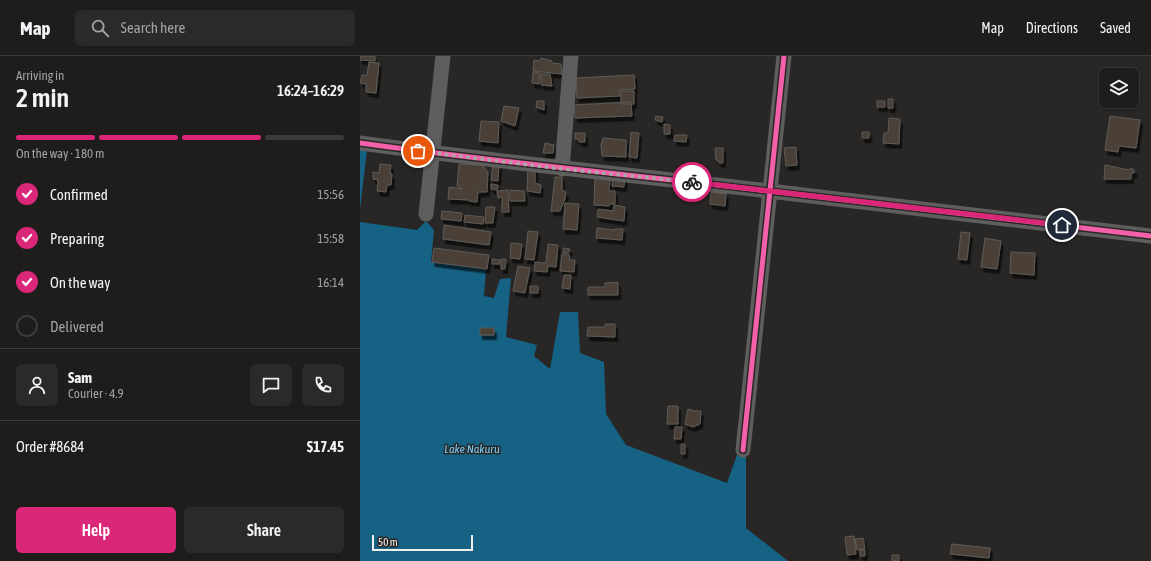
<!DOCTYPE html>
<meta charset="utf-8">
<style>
:root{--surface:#1f1d1c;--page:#2c2a29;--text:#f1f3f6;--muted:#a1a2a3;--line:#3c3b3b;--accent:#db2777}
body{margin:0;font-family:"Asap Condensed",sans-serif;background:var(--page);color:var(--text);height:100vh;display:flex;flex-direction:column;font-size:15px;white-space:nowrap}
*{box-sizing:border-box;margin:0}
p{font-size:13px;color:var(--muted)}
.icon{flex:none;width:22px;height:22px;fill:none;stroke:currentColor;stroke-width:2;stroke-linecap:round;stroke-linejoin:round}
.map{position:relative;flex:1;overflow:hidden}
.details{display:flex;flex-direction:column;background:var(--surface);width:360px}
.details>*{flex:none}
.controls{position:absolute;left:739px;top:12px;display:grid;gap:8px}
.controls a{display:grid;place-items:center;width:40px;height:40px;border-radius:6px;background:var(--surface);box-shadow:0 1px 3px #0004,0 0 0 1px var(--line);font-size:20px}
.scale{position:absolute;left:12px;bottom:10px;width:101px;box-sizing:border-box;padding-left:4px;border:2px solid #f1efed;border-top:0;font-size:11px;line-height:14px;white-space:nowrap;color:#f1efed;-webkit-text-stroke:3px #2a2824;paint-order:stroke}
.pin{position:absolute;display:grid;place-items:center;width:34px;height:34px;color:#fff;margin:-17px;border:2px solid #fff;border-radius:50%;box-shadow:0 1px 4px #0007}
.courier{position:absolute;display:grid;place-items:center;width:40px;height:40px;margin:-20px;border:3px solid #db2777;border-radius:50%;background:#fff;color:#222;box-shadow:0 1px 5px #0007}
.headline em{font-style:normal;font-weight:600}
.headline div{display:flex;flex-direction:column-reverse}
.headline{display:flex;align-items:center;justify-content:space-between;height:68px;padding:0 16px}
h1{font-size:26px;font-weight:600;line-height:30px}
.bar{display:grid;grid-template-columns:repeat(4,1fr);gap:6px 4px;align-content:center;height:48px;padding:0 16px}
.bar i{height:5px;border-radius:3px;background:var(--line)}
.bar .on{background:var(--accent)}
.bar p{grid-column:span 4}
.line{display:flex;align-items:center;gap:10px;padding:0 16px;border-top:1px solid var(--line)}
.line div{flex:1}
.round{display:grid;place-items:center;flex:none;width:42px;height:42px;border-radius:6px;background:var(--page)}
ol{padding:0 16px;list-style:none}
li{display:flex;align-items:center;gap:12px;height:44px}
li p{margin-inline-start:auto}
li .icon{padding:4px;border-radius:50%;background:var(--accent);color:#fff;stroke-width:4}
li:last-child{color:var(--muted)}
li i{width:22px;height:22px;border:2px solid var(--line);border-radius:50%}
.action{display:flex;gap:8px;margin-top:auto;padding:8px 16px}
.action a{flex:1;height:46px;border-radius:6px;background:var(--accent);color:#fff;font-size:16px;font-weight:600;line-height:46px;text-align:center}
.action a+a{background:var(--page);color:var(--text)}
header{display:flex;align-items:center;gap:24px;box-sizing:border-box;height:56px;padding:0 20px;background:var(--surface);border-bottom:1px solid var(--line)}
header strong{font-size:19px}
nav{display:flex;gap:22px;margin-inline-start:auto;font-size:14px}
.search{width:280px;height:36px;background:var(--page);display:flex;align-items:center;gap:10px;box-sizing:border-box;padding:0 14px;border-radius:6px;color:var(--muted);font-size:15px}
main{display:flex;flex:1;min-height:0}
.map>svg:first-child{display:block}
</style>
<header>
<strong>Map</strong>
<div class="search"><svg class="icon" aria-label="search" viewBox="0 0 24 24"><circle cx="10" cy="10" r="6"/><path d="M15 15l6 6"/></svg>Search here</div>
<nav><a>Map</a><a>Directions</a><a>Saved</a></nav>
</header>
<main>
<section class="details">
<div class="headline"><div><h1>2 min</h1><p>Arriving in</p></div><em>16:24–16:29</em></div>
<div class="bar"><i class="on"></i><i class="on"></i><i class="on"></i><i></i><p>On the way · 180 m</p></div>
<ol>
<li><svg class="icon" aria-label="check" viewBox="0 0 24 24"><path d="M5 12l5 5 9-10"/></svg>Confirmed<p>15:56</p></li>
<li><svg class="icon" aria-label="check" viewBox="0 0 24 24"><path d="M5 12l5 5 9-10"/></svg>Preparing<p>15:58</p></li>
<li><svg class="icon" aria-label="check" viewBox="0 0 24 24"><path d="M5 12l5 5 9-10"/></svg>On the way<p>16:14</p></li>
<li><i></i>Delivered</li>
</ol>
<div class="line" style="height:72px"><a class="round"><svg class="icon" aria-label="person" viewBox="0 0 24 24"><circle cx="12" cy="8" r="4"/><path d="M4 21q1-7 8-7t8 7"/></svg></a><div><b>Sam</b><p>Courier · 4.9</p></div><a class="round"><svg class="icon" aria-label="chat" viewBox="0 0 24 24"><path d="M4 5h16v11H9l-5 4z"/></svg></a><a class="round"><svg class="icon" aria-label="phone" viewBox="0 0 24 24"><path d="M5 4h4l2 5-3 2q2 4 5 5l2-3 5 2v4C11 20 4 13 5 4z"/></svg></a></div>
<div class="line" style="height:52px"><div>Order #8684</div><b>$17.45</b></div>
<div class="action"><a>Help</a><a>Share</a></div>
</section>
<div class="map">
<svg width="791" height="505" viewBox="0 0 791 505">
<defs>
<filter id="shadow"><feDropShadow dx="2.5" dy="4.5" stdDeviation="0" flood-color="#0009"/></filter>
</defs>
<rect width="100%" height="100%" fill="#292725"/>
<path fill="#156284" d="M0,93L7,94L0,153Z
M66,165L74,174L71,206L126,214L124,240L134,242L140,223L151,222L146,281L177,289L174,300L190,313L200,256H218L220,297L244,306L246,358L266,389L367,427L377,399L386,401V472L428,505H0V166L57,174Z"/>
<path fill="#4b4137" stroke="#5d5b59" filter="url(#shadow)" d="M0,0H15V5L0,4Z
M181,2L192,5V7L201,8L202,18L173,15L174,4L179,5Z
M9,6L19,7L16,37L6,36V28L0,27L2,19H7Z
M173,16L180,17L179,28L172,27Z
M181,18H190L192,30L181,29Z
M274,19L275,33L259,34L260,40L217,42L216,22Z
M261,35H274V48H261Z
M528,43H533V52H528Z
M177,45H184V54L176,51Z
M517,45H525V51H517Z
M271,46L272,60L215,62L214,49Z
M144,50L159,52L155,70L141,65Z
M296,60L303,61L302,66L295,64Z
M750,60L780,64L776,92L759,90L758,96L745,94Z
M529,62L540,63L539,88L523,87L524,77H528Z
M121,65L139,66L138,87L119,85Z
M304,68L310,69V78H304Z
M271,76L279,77L277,102L269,101Z
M502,76H509V82H502Z
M215,77H225V86H219L218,83H215Z
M315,79H327L326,86L314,85Z
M243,82L266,84V101L242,100L241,89Z
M185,87L194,89L193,97H183Z
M436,91L437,109L426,110L424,92Z
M355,92H363V107H359L358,104H356Z
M20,108L31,109L30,117L32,118L31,129H27L26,136L17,135L18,124L13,123V116L19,117Z
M99,108L122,109L128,116L127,136H118L117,146L109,145V144L88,143L89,131L102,133L97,130Z
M133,109H139L138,125L131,124Z
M745,109L769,114L772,112L775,116L771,118V123H744Z
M168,110L175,111V127L181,129L180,137L167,135Z
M253,119L265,120L264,131L252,130Z
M235,120L250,121L249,135H255V148H250L249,150L234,149Z
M195,121H202V134L206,136L205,143L200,155H191Z
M131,128L138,129L137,134L131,133Z
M148,134L149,156H142V141L138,142L137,135Z
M150,134L164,135L165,145H150Z
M351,136L366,138L365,150L350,148Z
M205,147L219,148L217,174L203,173Z
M254,149L265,151L264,165L237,161L238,153L253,155Z
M126,151H135L133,167H125Z
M82,155L102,157L101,165L81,163Z
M105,159L124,161L123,168L104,166Z
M84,169L131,176L129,189L83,183Z
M237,172L255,174V173H263L262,184L236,182Z
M168,175L178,176L174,204L165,203Z
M601,176L610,177L607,204L598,203Z
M625,182L641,185L637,213L621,211Z
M151,187L162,188L160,203L150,202Z
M188,188L198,189L196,211L188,210L187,216L174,215L175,206L186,207Z
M74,192L129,199L127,213L72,206Z
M203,192L210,193L209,196L203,197Z
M651,196L675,197L674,219L650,217Z
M202,198H209L210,204H215L214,216L200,215Z
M132,203L140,204V208H132Z
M141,203H146L145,213H141Z
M158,210L170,212L165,237L153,235Z
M204,219H211L210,233L202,232Z
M258,226V239H228V231H245V227Z
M170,230H178V237H170Z
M245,268H255V281L227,280L228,271H245Z
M120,272H134V279H120Z
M308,350H318V368H307Z
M328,353L335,355H341L340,368L333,371L325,368Z
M315,371H322L321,383H314Z
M321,388H325V398H321Z
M494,480L496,498L487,499L485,481Z
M503,482L505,493L497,494L495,483Z
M592,488L630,492L629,502L590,498Z
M500,494H505V500H500Z
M532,499H539V505H532Z"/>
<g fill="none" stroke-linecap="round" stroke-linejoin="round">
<path stroke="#5f5e5e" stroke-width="15" d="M0,87C136,106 273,119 409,135C537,149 664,165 791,180
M202,113L211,0
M66,158L83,0
M383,394L424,0"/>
<g stroke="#2a2824" stroke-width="8">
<path id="cycleway" d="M0,87C136,106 273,119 409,135C537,149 664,165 791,180
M383,394L424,0"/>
</g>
<use href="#cycleway" stroke="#f560ab" stroke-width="5"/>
</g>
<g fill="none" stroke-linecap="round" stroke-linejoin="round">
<path stroke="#aba9a7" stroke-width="4" stroke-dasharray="0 7.2" d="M58,95L202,113L332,126"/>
<path stroke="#db2777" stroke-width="5" d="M332,126L702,169"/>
</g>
<g text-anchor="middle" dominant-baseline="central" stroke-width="3" stroke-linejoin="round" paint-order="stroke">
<g font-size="12" font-style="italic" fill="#7bcbf6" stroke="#2a2824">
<text x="112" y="393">Lake Nakuru</text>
</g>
</g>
</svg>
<div class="controls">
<a><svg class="icon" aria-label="layers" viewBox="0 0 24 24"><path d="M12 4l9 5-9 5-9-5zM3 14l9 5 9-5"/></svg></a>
</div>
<div class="scale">50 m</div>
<div class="pin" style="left:58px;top:95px;background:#ea580c"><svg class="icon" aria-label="bag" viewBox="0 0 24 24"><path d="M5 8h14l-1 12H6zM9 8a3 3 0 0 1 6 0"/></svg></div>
<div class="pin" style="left:702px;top:169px;background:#1f2937"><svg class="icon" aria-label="home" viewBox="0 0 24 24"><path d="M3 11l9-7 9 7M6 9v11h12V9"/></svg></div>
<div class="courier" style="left:332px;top:126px"><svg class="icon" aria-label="bike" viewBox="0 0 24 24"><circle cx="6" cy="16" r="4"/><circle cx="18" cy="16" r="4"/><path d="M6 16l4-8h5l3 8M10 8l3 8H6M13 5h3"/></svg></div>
</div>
</main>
